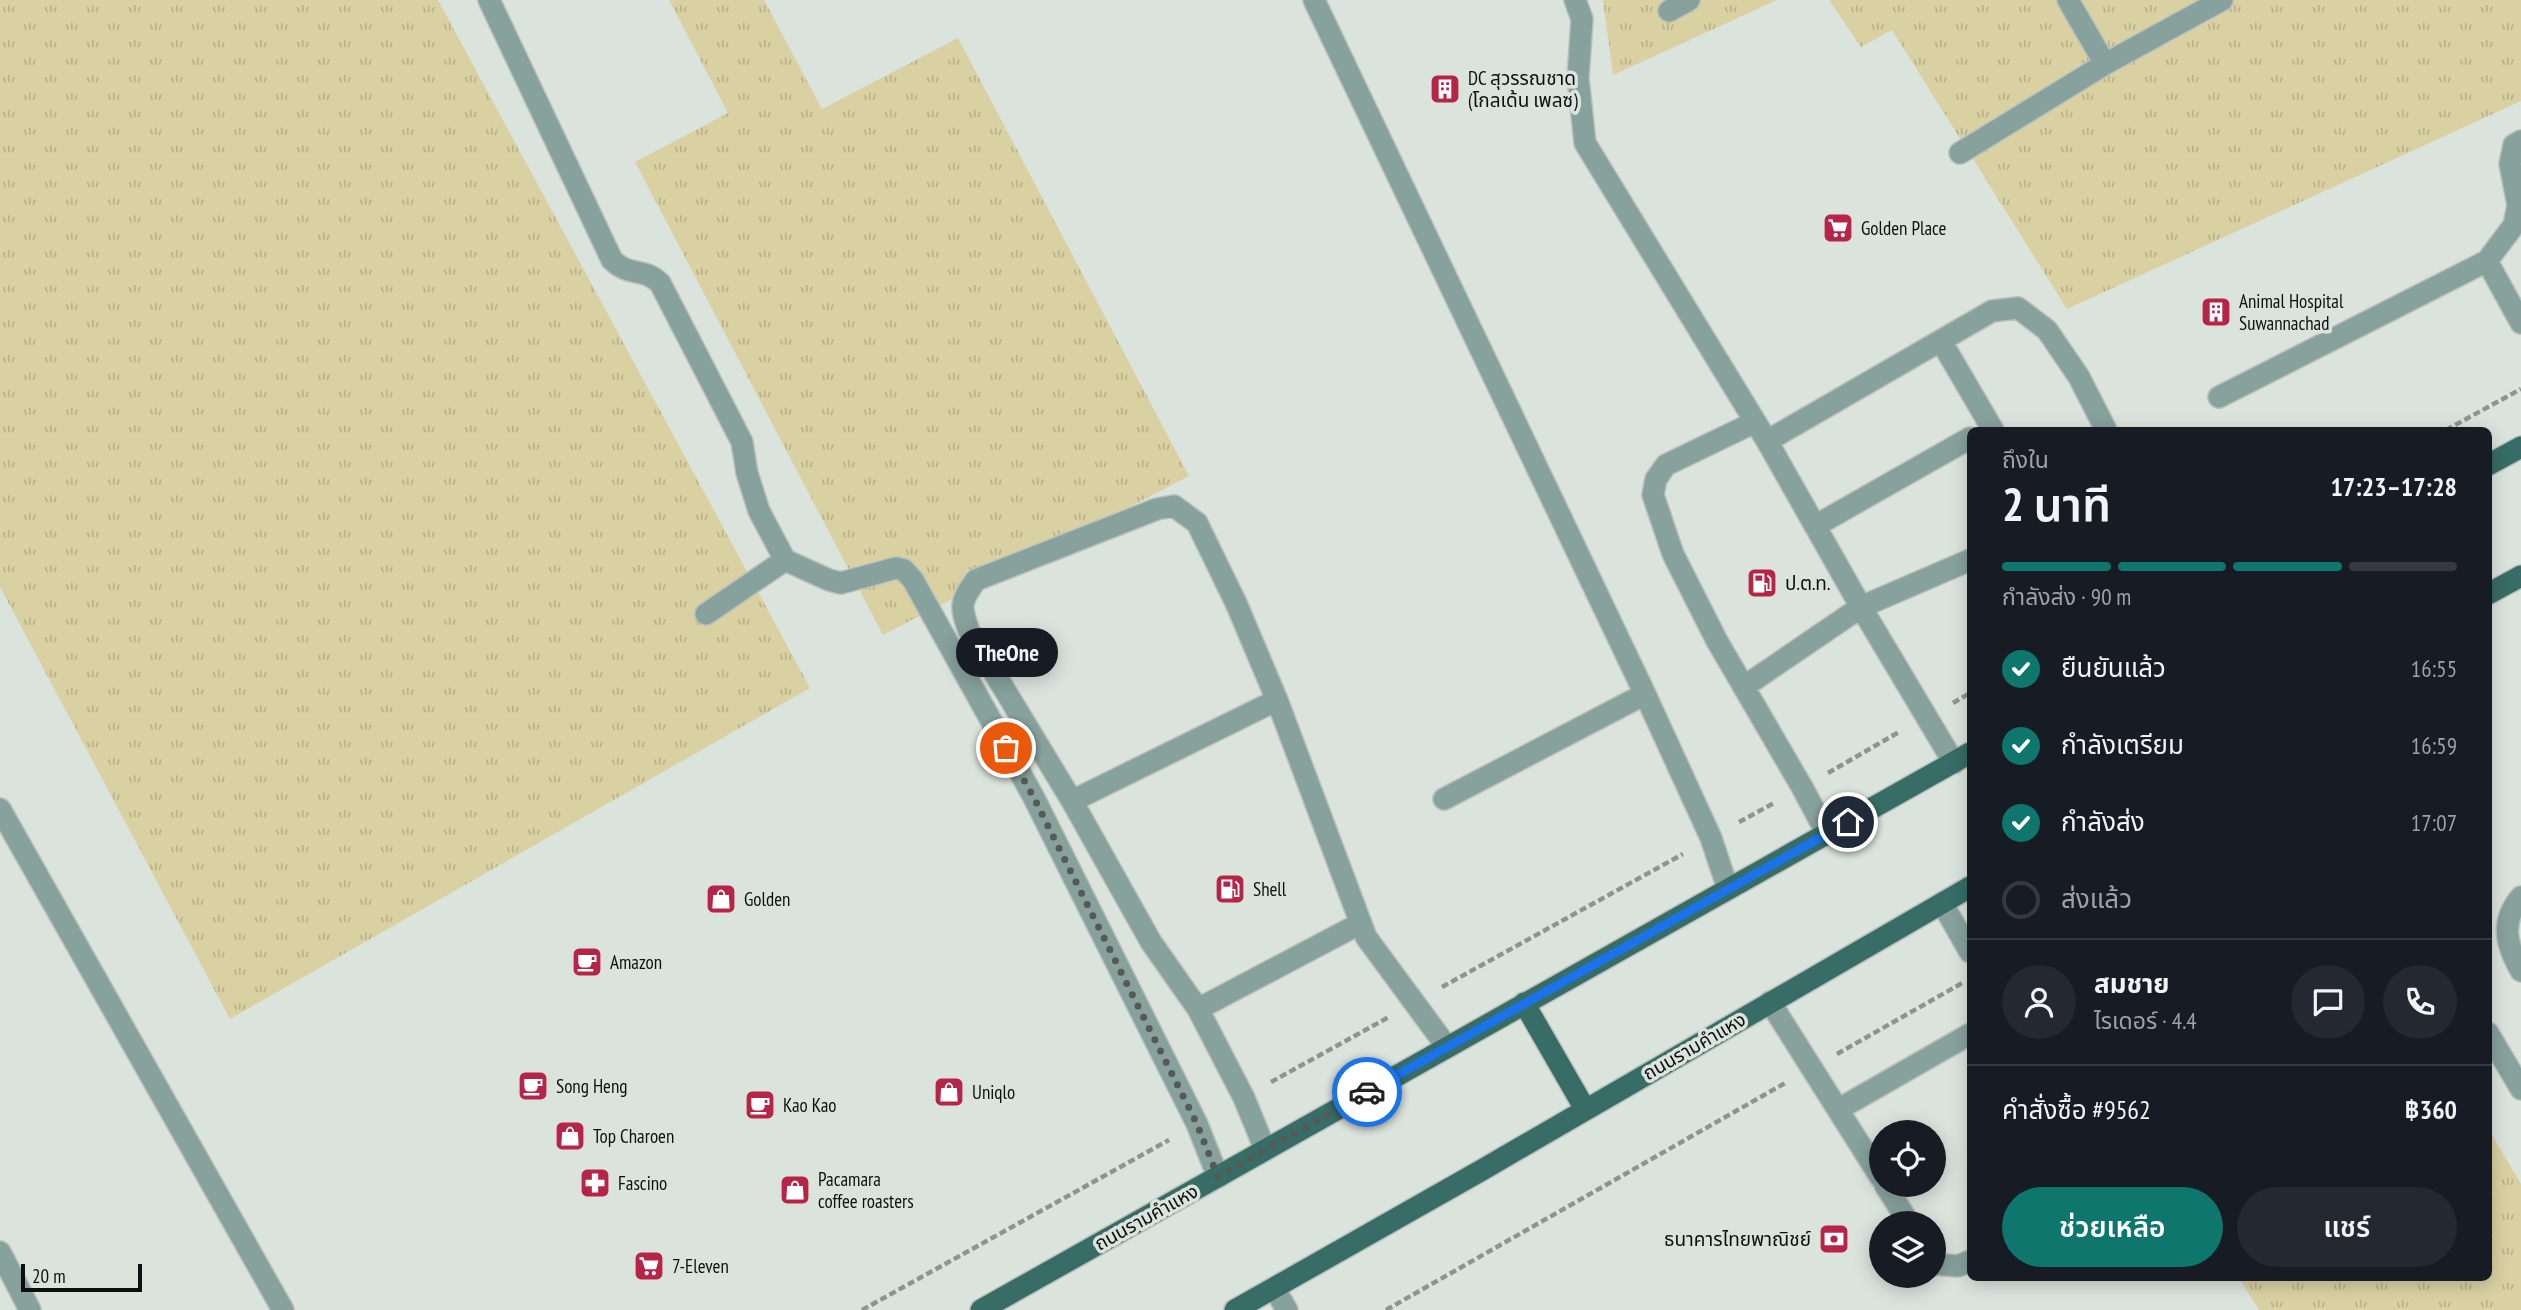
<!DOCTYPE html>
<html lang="th">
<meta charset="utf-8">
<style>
:root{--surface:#171b24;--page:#242831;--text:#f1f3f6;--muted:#9ea1a6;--line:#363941;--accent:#0f766e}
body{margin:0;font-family:"PT Sans Narrow","Noto Sans Thai",sans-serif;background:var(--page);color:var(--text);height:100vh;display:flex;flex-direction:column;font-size:26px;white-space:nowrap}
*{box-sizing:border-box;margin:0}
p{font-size:23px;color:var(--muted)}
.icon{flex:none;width:38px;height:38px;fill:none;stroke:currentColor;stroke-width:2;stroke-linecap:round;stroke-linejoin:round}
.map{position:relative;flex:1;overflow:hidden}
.panel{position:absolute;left:1967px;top:427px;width:525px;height:854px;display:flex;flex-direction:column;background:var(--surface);border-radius:10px;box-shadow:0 4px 18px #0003}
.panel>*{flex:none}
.tools{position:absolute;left:1869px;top:1120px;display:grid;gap:14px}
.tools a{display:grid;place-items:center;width:77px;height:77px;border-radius:50%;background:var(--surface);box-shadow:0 4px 18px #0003;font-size:35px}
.scale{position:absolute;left:21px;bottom:18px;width:121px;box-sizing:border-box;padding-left:7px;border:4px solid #0d100e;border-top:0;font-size:19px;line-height:24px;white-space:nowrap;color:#0d100e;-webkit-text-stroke:5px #dbe3dd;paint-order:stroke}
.pin{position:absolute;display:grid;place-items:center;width:60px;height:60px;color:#fff;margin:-30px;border:4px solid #fff;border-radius:50%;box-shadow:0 2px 7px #0007}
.courier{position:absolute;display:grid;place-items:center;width:70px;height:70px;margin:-35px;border:5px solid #1a73e8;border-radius:50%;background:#fff;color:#222;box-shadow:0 2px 9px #0007}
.bubble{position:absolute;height:49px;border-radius:24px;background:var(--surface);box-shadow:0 4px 18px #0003;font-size:23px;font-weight:600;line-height:49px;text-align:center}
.head em{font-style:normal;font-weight:600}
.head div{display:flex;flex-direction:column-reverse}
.head{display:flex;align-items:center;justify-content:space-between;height:119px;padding:0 35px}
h1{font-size:46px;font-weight:600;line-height:52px}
.bar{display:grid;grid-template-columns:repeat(4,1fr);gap:10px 7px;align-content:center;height:84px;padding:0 35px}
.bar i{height:9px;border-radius:5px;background:var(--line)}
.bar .current{background:var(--accent)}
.bar p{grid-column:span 4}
.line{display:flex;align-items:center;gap:18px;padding:0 35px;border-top:2px solid var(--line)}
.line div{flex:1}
.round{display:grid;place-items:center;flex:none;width:74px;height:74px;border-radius:37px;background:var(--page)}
ol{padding:0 35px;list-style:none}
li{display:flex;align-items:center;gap:21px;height:77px}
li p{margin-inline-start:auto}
li .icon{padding:7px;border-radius:50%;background:var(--accent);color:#fff;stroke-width:4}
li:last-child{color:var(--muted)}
li i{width:38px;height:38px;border:4px solid var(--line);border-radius:50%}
.button{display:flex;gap:14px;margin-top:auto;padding:14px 35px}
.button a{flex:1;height:80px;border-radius:42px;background:var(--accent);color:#fff;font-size:28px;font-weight:600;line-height:80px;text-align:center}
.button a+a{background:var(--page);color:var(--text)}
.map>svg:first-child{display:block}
</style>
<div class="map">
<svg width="2521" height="1310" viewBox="0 0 2521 1310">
<defs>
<pattern id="grass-tufts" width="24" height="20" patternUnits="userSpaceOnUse" patternTransform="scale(1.75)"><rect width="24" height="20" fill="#d9d1a2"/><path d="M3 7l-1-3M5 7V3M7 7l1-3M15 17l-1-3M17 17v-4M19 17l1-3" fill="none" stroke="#b9b28a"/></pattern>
</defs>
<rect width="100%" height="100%" fill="#dbe3dd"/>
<path fill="url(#grass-tufts)" d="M0,0H438L810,688L230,1019L0,587Z
M669,0H764L822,109L958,38L1189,476L883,635L635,162L728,113Z
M1603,0H1777L1613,75Z
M1829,0H2521V101L2067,309L1892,30L1861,47Z
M2489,1130L2521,1184V1310H2259L2239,1278H2488Z"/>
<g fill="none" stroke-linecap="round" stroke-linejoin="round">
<g stroke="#bac1bc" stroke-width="24">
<path id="minor" d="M489,0L612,260C631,278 641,266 660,283L742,442L747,473L759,511L785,560L829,580L841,583L896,568L904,570L913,580L1033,796L1197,1124L1218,1177
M1314,0L1645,694L1711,838L1728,889
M1575,0L1582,19L1578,78L1585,143L1767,441L1861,607L1954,763
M2068,0L2105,64L2222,0
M1669,11L1689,0
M1960,153L2105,64
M2487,261L2521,323
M1941,341L1993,430
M2219,397L2487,261L2514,225L2518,205L2510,164L2514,145L2521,141
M1755,422L1666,465L1656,479L1653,495L1673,554L1717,641L1802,787L1827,834
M1767,441L1992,311L2018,308L2047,330L2079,377L2106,430
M1815,526L1970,438
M706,614L785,560
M1745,686L1861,607L1970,560
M1444,799L1645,694
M1072,801L1277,700
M0,809L283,1310
M2521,897C2500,922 2506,944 2521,971
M1942,903L1970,952
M1770,1002L1881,1178
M1198,1009L1361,923
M2488,1033L2521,1089
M1839,1109L1970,1034
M1265,1149L1244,1098L1198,1009L1151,942L1072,801L969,631C960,606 960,602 976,580L1157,509L1174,506L1197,523L1236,603L1277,700L1366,937L1447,1047
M1885,1185L1909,1223
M0,1252L30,1310
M1934,1264L1958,1266L1970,1261
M1274,1288L1287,1310"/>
</g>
<g stroke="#bac1bc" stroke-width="24">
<path id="major" d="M2488,465L2521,447
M2488,594L2521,576
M1524,1003L1585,1109
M981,1310L1970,753
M1235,1310L1482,1170L1970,887"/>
</g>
<path stroke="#8e9490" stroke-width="4.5" stroke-dasharray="7 3.5" stroke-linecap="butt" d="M2446,430L2521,389
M1953,703L1970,693
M1828,773L1899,732
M1739,822L1774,803
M1442,987L1683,854
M1837,1054L1964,982
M1271,1082L1389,1017
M862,1310L1169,1140
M1386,1310L1787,1082"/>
<use href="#minor" stroke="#87a19d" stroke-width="21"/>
<use href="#major" stroke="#386c66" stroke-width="21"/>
</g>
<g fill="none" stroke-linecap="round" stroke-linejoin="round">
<path stroke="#555a56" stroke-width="7" stroke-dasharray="0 12.6" d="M1006,748L1033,796L1197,1124L1218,1177L1367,1092"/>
<path stroke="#1a73e8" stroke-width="9" d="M1367,1092L1848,822"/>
</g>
<defs>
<g id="building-square" transform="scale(1.575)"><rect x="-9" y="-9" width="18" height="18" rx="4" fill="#b62548" stroke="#dbe3dd"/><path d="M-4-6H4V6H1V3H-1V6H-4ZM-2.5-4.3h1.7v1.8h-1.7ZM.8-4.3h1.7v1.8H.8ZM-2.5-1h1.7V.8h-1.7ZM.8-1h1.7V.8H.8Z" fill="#fff"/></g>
<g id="supermarket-square" transform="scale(1.575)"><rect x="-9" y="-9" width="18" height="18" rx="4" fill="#b62548" stroke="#dbe3dd"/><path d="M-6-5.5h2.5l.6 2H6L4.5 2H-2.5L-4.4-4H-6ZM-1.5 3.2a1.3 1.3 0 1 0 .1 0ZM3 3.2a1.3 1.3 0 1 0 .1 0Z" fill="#fff"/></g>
<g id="fuel-square" transform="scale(1.575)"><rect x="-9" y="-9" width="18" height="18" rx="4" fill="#b62548" stroke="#dbe3dd"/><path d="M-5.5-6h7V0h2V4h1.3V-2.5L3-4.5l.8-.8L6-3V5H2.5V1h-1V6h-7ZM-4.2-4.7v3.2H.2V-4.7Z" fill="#fff"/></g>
<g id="shop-square" transform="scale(1.575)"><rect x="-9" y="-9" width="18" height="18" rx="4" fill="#b62548" stroke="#dbe3dd"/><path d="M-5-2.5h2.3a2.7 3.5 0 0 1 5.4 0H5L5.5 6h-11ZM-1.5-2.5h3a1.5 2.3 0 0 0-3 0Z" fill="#fff"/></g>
<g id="cafe-square" transform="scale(1.575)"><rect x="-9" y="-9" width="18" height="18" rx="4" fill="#b62548" stroke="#dbe3dd"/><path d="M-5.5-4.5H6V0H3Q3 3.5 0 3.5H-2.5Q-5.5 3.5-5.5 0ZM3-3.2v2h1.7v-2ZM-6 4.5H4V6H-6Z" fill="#fff"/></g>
<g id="pharmacy-square" transform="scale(1.575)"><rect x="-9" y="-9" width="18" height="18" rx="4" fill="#b62548" stroke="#dbe3dd"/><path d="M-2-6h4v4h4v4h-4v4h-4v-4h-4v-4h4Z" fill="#fff"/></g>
<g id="bank-square" transform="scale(1.575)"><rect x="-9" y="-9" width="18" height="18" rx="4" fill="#b62548" stroke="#dbe3dd"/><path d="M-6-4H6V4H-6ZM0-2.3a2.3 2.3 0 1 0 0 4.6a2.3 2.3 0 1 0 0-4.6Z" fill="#fff"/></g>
</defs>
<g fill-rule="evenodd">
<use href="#building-square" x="1445" y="89"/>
<use href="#supermarket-square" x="1838" y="228"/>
<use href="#building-square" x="2216" y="312"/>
<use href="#fuel-square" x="1762" y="583"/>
<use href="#fuel-square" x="1230" y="889"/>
<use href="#shop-square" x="721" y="899"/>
<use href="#cafe-square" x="587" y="962"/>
<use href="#cafe-square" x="533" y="1086"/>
<use href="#shop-square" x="949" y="1092"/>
<use href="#cafe-square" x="760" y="1105"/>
<use href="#shop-square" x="570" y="1136"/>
<use href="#pharmacy-square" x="595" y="1183"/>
<use href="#shop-square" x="795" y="1190"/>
<use href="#bank-square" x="1834" y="1239"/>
<use href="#supermarket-square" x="649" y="1266"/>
</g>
<g text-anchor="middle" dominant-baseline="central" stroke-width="7" stroke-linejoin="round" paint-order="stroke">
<g font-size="19" fill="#0d100e" stroke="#dbe3dd" text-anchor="start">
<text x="1468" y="78">DC สุวรรณชาด<tspan x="1468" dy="22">(โกลเด้น เพลซ)</tspan></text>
<text x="1861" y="228">Golden Place</text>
<text x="2239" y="301">Animal Hospital<tspan x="2239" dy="22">Suwannachad</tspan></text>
<text x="1785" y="583">ป.ต.ท.</text>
<text x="1253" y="889">Shell</text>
<text x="744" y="899">Golden</text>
<text x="610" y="962">Amazon</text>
<text x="556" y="1086">Song Heng</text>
<text x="972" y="1092">Uniqlo</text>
<text x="783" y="1105">Kao Kao</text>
<text x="593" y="1136">Top Charoen</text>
<text x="818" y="1179">Pacamara<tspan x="818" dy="22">coffee roasters</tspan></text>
<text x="618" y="1183">Fascino</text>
<text x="1811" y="1239" text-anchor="end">ธนาคารไทยพาณิชย์</text>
<text x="672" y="1266">7-Eleven</text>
</g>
<g font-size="19" fill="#0d100e" stroke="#dbe3dd">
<text transform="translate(1694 1046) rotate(-30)">ถนนรามคำแหง</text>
<text transform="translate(1146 1217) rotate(-29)">ถนนรามคำแหง</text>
</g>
</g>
</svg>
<div class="tools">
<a><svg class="icon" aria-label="locate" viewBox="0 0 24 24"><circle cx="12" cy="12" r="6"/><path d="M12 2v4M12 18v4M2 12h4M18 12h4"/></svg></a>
<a><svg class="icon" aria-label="layers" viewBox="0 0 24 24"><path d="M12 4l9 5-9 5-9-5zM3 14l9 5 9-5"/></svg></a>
</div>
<div class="scale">20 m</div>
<div class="pin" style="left:1006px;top:748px;background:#ea580c"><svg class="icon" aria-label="bag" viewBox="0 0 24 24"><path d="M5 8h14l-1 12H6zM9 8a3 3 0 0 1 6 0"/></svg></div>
<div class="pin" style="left:1848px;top:822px;background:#1f2937"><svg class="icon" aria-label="home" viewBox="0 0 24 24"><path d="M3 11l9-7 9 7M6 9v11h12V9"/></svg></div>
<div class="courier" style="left:1367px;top:1092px"><svg class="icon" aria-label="car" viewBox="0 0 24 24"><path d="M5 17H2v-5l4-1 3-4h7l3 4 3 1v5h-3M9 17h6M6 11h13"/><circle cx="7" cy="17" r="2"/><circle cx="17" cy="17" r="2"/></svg></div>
<div class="bubble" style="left:956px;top:628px;width:102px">TheOne</div>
<section class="panel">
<div class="head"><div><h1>2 นาที</h1><p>ถึงใน</p></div><em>17:23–17:28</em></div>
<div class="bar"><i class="current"></i><i class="current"></i><i class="current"></i><i></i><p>กำลังส่ง · 90 m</p></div>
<ol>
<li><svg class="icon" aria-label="check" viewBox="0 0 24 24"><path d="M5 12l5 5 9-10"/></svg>ยืนยันแล้ว<p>16:55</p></li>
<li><svg class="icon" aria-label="check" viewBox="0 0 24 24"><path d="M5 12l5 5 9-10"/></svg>กำลังเตรียม<p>16:59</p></li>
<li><svg class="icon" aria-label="check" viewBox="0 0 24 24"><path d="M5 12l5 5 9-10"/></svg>กำลังส่ง<p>17:07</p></li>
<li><i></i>ส่งแล้ว</li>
</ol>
<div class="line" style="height:126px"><a class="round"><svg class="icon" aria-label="person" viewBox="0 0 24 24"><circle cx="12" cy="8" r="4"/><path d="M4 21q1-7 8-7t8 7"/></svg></a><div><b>สมชาย</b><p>ไรเดอร์ · 4.4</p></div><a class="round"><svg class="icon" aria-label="chat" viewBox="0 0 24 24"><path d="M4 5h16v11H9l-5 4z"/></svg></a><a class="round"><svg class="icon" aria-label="phone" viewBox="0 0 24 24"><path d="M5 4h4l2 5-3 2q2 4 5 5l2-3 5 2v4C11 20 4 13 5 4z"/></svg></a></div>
<div class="line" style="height:91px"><div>คำสั่งซื้อ #9562</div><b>฿360</b></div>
<div class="button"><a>ช่วยเหลือ</a><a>แชร์</a></div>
</section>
</div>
